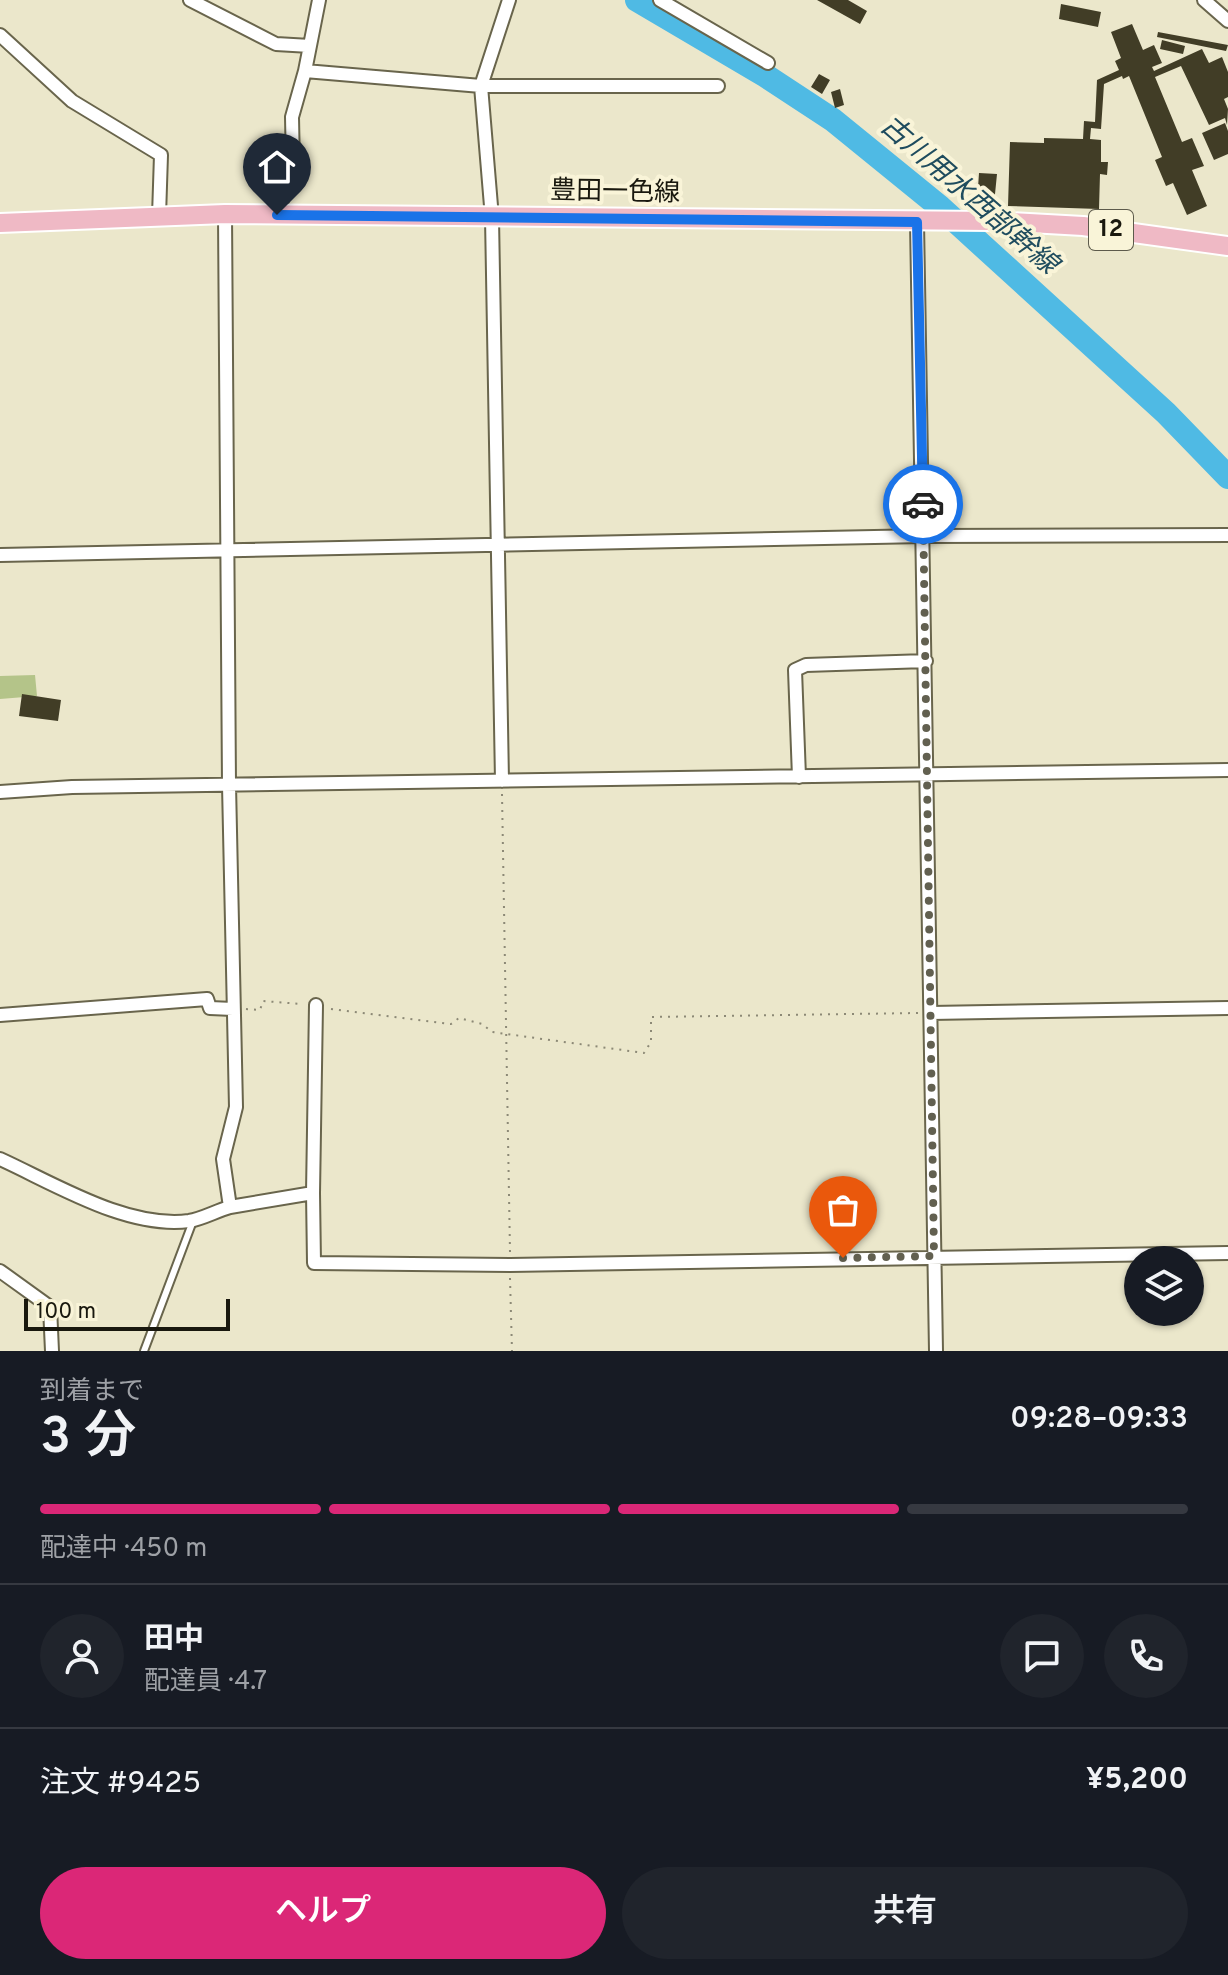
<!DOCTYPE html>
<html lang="ja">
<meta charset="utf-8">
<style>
:root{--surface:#171b24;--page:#20242c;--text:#f1f3f6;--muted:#9ea1a6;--line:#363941;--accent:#db2777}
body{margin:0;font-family:Overpass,"Noto Sans JP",sans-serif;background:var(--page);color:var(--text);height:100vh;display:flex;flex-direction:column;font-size:30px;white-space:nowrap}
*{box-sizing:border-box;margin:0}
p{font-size:26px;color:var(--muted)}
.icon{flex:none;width:44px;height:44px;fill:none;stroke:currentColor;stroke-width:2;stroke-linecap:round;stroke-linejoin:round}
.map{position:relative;height:1351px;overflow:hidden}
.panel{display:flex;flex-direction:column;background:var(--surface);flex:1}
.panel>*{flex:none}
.controls{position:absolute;left:1124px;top:1246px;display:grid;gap:16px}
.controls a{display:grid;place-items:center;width:80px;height:80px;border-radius:50%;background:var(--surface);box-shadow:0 2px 6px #0004;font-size:40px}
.scale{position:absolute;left:24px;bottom:20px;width:206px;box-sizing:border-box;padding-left:8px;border:4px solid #19180e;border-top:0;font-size:22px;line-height:28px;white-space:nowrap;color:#19180e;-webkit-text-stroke:6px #f9f4d8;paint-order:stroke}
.pin{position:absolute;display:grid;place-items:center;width:68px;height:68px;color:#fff;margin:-82px -34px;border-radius:50% 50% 50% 0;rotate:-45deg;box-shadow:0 0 8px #0007}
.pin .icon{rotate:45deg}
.courier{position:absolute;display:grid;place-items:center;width:80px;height:80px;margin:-40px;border:6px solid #1a73e8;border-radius:50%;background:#fff;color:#222;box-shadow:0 2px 10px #0007}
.head em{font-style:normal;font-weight:600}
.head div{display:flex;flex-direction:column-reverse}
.head{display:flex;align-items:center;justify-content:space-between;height:136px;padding:0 40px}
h1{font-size:52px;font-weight:600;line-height:60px}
.bar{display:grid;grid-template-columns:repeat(4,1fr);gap:12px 8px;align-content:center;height:96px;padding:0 40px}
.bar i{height:10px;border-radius:6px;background:var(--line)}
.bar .on{background:var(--accent)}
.bar p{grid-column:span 4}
.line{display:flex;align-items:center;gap:20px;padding:0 40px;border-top:2px solid var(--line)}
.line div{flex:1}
.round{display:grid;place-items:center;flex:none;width:84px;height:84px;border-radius:42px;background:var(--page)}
.primary-button{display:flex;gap:16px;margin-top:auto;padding:16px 40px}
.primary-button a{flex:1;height:92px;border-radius:48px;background:var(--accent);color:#fff;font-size:32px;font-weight:600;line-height:92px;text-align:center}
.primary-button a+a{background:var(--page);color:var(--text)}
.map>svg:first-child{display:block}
</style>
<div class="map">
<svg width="1228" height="1351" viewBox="0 0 1228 1351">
<rect width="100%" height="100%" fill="#ebe7cb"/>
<path fill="#b4c489" d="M35,675L37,696L0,699V676Z"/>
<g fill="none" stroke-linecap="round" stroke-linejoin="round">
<path stroke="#4fbae4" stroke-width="24" d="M637,0L766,76L833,120L940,207L1166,413L1228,477"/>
</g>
<path fill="#413d26" d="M817,0H848L867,11L860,24Z
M1061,4L1101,12L1098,27L1059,19Z
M1132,24L1143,50L1154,45L1162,63L1152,67L1154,71L1202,49L1209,63L1222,57L1228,72V97L1224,99L1228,109L1227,125L1225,118L1209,125L1181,66L1155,77L1182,142L1192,138L1204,166L1192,170L1207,206L1187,215L1173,183L1166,186L1155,160L1162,157L1129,76L1123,79L1122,76L1104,84L1101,129L1091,128L1090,139L1101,140V162H1108L1107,175L1100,174L1099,209L1008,206L1010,142L1044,143V138L1083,139L1084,121L1095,122L1097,80L1119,70L1115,61L1121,58L1111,32Z
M1158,32L1228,45L1226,51L1157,37Z
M1162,40L1185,46L1183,54L1160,49Z
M819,74L830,80L822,94L811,87Z
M840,89L844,105L835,108L831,92Z
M1225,123L1228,131V154L1214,160L1202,133Z
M979,173L997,174L994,204L977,203Z
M22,694L61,700L58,721L19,716Z"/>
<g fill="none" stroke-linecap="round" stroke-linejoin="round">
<g stroke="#69654c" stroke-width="10">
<path id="service" d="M144,1351L193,1221"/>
</g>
<g stroke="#69654c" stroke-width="16">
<path id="minor" d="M190,0L276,44L310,46
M660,0L768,63
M1204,0L1228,21
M0,35L72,101L161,155L159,216
M305,71L481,86H718
M277,215L293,167L292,117L305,71L319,0
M917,222L936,1351
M0,555L924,536L1228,535
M799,777L795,670L806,665L926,661
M502,781L492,218L481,86L509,0
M0,792L72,787L1228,770
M931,1013L1228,1008
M0,1015L207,999L210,1008L233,1009
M0,1159C55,1184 127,1229 189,1221C202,1219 216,1211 230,1207L223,1159L236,1107L229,785L225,214
M313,1193L316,1005
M230,1207L313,1193L314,1263L510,1265L1228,1253
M0,1271L50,1307L52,1351"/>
</g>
<g stroke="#fff" stroke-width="22">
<path id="primary" d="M0,223L225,214L992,221L1083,226L1228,246"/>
</g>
<path stroke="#8c8976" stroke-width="2" stroke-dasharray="2 6" stroke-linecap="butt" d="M502,794L510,1252
M246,1009L260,1010L263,1001L301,1004
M331,1009L451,1024L459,1018L482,1024L492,1032L644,1053L651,1042V1017L918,1013
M510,1278L512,1351"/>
<use href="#service" stroke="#fff" stroke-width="6"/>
<use href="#minor" stroke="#fff" stroke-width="12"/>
<use href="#primary" stroke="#efb9c5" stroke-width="18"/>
</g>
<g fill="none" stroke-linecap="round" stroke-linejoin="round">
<path stroke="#626050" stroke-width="8" stroke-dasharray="0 14.4" d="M843,1258L934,1256L923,504"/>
<path stroke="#1a73e8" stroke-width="10" d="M277,215L917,222L923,504"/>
</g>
<g text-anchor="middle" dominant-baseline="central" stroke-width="8" stroke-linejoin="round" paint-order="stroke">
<rect fill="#f9f4d8" stroke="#5c5a4b" stroke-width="2" x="1089" y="210" width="44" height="40" rx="6"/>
<g font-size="24" font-weight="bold" fill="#19180e">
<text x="1111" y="230">12</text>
</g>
<g font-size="26" fill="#19180e" stroke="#f9f4d8">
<text transform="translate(615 193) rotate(1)">豊田一色線</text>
</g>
<g font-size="28" font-style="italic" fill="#1f4c5e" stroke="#f9f4d8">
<text transform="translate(968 196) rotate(41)">古川用水西部幹線</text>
</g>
</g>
</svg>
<div class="controls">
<a><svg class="icon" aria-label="layers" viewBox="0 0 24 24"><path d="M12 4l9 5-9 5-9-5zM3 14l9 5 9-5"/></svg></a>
</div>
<div class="scale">100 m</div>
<div class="pin" style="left:843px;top:1258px;background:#ea580c"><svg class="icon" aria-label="bag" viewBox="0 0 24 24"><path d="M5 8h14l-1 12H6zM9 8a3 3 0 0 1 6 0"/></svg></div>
<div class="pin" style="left:277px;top:215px;background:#1f2937"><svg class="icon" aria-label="home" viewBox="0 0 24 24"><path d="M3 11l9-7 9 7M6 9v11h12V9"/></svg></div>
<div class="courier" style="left:923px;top:504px"><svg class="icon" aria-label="car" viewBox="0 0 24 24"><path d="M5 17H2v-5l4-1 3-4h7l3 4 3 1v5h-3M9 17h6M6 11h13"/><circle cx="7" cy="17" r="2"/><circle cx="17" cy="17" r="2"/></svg></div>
</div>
<section class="panel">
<div class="head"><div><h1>3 分</h1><p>到着まで</p></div><em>09:28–09:33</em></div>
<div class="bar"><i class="on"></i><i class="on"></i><i class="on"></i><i></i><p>配達中 · 450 m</p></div>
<div class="line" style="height:144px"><a class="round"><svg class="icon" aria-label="person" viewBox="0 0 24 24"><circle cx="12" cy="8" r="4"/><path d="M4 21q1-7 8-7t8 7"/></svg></a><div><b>田中</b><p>配達員 · 4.7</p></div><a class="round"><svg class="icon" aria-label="chat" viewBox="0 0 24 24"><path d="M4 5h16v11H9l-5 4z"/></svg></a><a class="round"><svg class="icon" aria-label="phone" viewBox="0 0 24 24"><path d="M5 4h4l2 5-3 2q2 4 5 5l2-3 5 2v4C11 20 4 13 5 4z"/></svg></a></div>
<div class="line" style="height:104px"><div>注文 #9425</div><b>¥5,200</b></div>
<div class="primary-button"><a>ヘルプ</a><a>共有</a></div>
</section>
